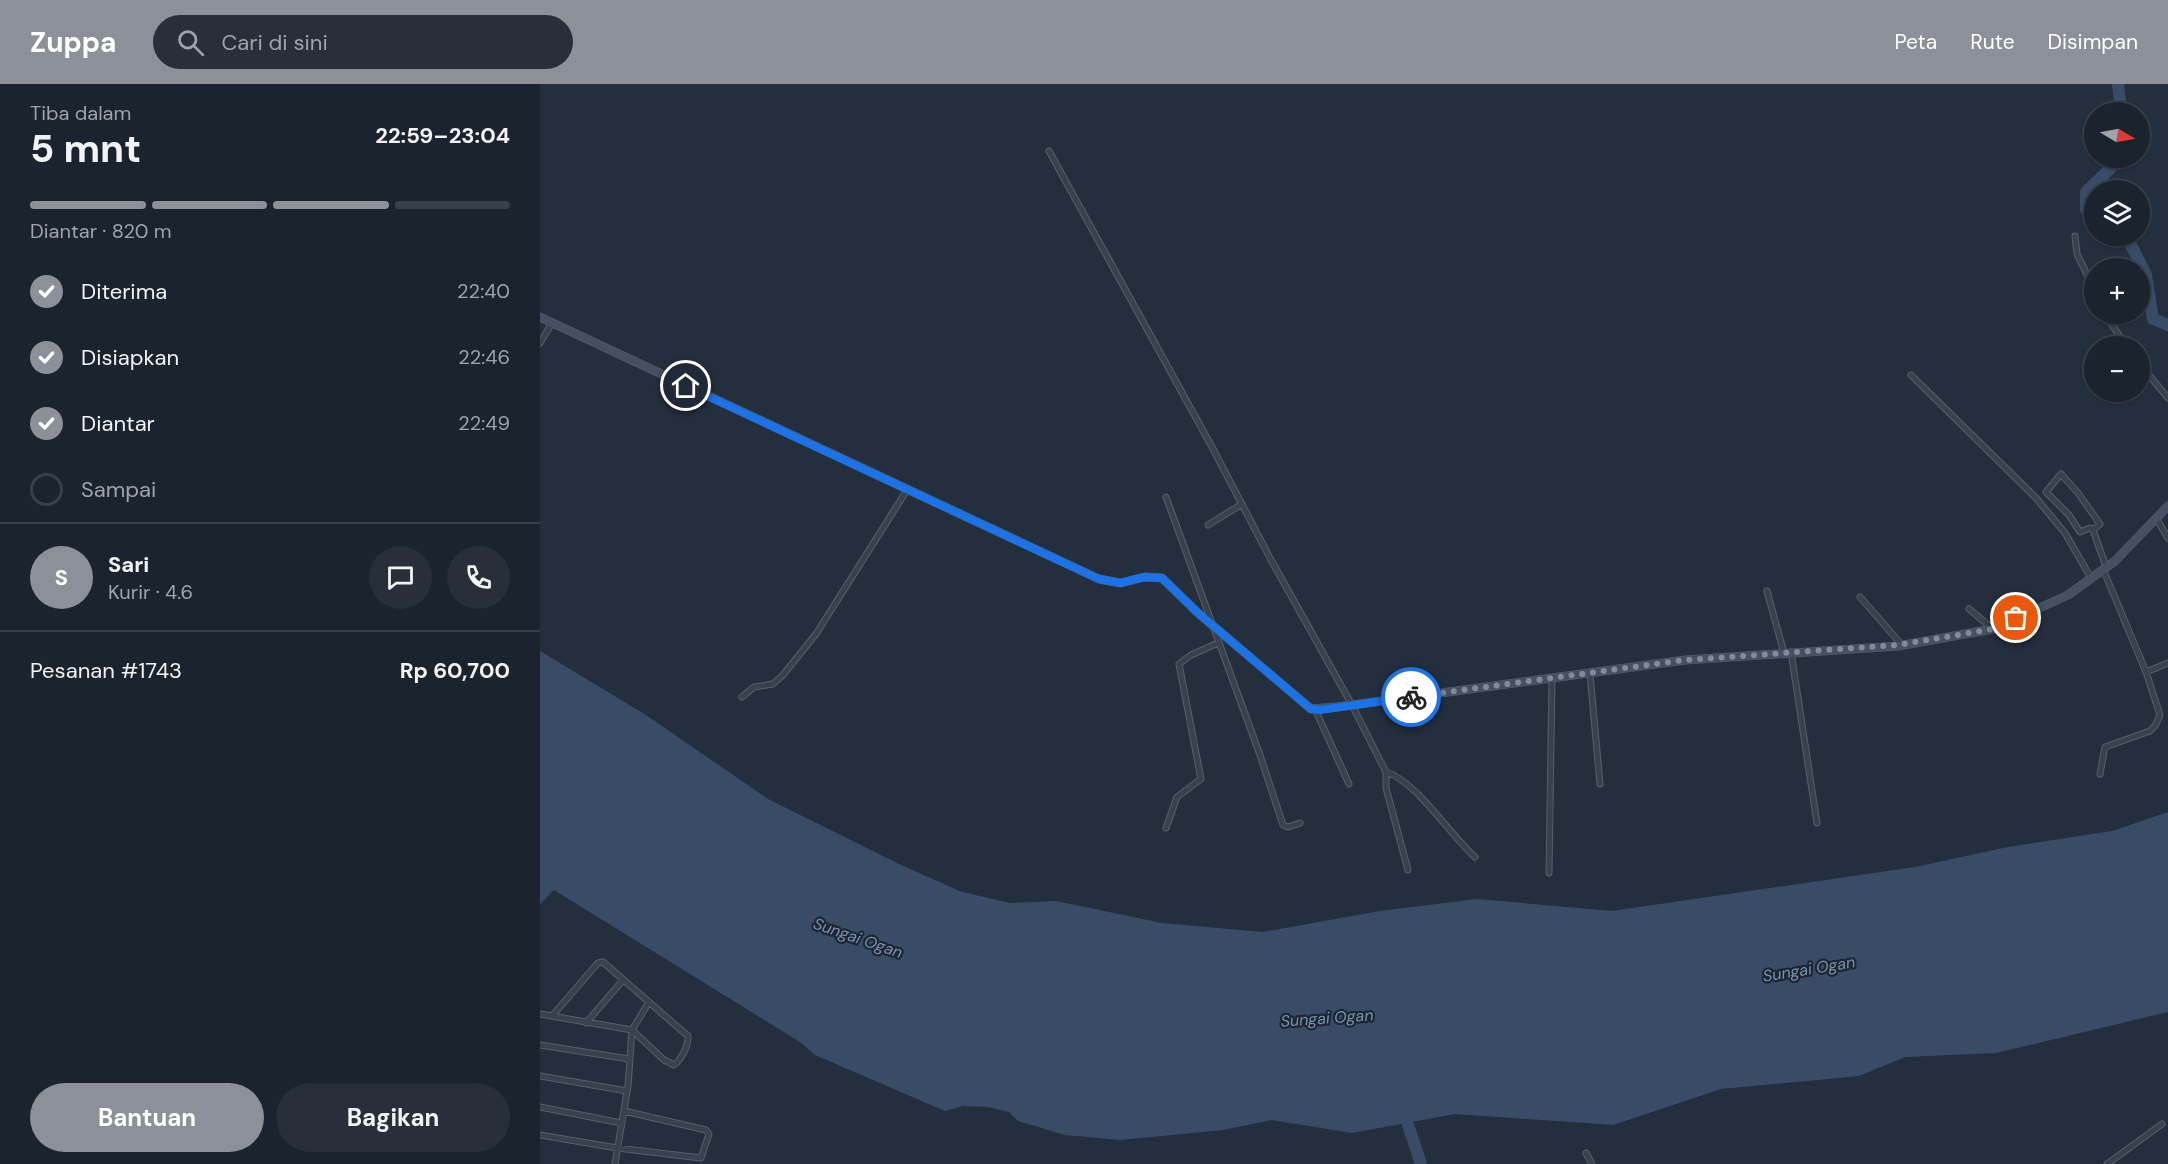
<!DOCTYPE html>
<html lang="id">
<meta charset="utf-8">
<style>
:root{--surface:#1b232e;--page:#282f3a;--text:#f1f3f6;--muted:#a0a4aa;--line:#39404a;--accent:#8c9099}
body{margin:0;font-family:"DM Sans",sans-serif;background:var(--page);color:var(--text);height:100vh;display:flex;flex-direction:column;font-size:22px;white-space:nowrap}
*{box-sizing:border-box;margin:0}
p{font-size:20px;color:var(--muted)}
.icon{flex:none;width:33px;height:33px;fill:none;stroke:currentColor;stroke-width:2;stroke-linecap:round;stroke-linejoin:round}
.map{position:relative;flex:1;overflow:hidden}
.panel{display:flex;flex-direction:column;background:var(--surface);width:540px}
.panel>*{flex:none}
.needle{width:39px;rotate:100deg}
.controls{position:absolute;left:1544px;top:18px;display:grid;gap:12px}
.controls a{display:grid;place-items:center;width:66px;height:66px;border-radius:50%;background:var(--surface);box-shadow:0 2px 4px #0004,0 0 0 2px var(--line);font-size:30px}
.pin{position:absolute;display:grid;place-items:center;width:51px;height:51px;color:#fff;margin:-26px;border:3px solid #fff;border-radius:50%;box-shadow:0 2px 6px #0007}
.courier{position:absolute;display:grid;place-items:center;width:60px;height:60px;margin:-30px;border:4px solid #1a73e8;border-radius:50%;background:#fff;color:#222;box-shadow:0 2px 8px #0007}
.head em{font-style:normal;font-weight:700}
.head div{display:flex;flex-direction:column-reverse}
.head{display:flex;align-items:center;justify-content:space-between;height:102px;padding:0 30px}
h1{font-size:39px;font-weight:700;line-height:45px}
.bar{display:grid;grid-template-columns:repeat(4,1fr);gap:9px 6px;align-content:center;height:72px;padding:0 30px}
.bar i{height:8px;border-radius:4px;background:var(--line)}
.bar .selected{background:var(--accent)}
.bar p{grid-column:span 4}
.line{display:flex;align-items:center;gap:15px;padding:0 30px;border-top:2px solid var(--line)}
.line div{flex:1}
.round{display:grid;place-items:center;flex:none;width:63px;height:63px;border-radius:32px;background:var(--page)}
ol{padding:0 30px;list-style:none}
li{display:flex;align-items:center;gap:18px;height:66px}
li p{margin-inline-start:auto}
li .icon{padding:6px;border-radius:50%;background:var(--accent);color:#fff;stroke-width:4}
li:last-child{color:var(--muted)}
li i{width:33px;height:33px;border:3px solid var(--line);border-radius:50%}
.action{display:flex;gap:12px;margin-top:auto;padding:12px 30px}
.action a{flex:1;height:69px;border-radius:36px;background:var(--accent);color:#fff;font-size:24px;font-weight:700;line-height:69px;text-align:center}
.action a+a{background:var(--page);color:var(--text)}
header{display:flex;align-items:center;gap:36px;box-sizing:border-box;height:84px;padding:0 30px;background:var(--accent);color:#fff}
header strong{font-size:28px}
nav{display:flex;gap:33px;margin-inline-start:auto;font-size:21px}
.search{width:420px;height:54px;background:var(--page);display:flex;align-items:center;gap:15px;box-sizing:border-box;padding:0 21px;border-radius:33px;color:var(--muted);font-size:22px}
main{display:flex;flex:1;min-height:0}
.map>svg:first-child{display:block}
</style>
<header>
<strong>Zuppa</strong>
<div class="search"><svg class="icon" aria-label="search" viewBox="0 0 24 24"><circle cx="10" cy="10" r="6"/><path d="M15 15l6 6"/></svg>Cari di sini</div>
<nav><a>Peta</a><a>Rute</a><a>Disimpan</a></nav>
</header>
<main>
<section class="panel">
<div class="head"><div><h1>5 mnt</h1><p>Tiba dalam</p></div><em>22:59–23:04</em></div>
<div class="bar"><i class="selected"></i><i class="selected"></i><i class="selected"></i><i></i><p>Diantar · 820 m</p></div>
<ol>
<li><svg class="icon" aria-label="check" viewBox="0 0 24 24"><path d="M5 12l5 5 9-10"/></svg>Diterima<p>22:40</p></li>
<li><svg class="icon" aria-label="check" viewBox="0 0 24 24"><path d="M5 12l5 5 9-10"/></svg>Disiapkan<p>22:46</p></li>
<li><svg class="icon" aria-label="check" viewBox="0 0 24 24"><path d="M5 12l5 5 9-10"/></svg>Diantar<p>22:49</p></li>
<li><i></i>Sampai</li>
</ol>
<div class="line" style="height:108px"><b class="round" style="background:var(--accent);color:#fff">S</b><div><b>Sari</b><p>Kurir · 4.6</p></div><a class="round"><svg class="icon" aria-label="chat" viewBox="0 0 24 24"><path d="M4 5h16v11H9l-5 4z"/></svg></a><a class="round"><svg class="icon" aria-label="phone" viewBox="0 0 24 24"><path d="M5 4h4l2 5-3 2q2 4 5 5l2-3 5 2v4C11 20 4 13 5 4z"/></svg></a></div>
<div class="line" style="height:78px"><div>Pesanan #1743</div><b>Rp 60,700</b></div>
<div class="action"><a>Bantuan</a><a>Bagikan</a></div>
</section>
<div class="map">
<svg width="1628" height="1080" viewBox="0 0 1628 1080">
<rect width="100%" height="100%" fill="#242f3e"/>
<path fill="#394c67" d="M0,567L106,631L228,715L361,781L422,808L470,819L516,817L622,839L723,848L840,827L937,815L1072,827L1375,783L1468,763L1572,747L1628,728V928L1456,969L1365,973L1319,992L1181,1005L1073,1041L915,1030L812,1049L732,1036L683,1046L580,1056L525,1051L478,1037L469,1028L448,1023L423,1022L405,1027L275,971L260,958L14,806L0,820Z"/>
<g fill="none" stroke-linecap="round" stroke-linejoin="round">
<path stroke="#394c67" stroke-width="12" d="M1578,0L1581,28
M1554,133L1546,126V108L1581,74
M1578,152L1590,159L1606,191L1613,235L1628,241
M868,1041L881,1080"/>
<g stroke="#565f6c" stroke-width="7">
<path id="street" d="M509,67L672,363L730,474L812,621L846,688V704L868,786
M1535,152L1537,170L1554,205
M1565,230L1586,262
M0,259L12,239
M1599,279L1628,314
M1371,291L1496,414L1525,449L1551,494
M626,413L720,671L743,741L748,743L760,739
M1616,434L1628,454
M668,441L702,420
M1553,446L1550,444L1540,448L1529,431L1506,408L1521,390L1538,409L1560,440L1553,446L1566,483
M1227,507L1244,569
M1320,513L1362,561
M1429,525L1453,545
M1251,568L1277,739
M1606,588L1628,579
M1050,590L1060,700
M202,613L214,603L233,600L243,591L276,550L367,406
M775,625L809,700
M846,688C876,697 910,751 935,773
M1560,690L1565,663L1610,647L1615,642L1620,631L1606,588L1563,485
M626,744L637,713L661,695L639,580L651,571L678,559
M1009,789L1012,595
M0,930L92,946L88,1002L75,1080
M12,932L58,879L63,878L148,952C149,961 141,976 134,981L124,976L92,946L109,918
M46,939L83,896
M0,961L89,975
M0,992L87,1007
M0,1023L81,1039
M0,1051L77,1064L161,1074L169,1050L166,1046L84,1027
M1046,1069L1052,1080
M1567,1080L1622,1040"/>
</g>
<g stroke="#565f6c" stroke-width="9">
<path id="secondary" d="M0,233L559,495L581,499L605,493L622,494L658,529L771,625L797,623L1145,576L1358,562L1453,545L1528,511L1575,477L1628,422"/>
</g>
<use href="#street" stroke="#38414e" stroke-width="5"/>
<use href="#secondary" stroke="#465061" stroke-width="8"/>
</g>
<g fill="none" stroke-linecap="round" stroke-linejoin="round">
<path stroke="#828b98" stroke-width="6" stroke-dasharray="0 10.8" d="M871,613L1145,576L1358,561L1453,545L1476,534"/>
<path stroke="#1a73e8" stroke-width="8" d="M146,302L559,495L580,499L604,493L622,494L658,529L771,625L780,626L871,613"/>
</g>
<g text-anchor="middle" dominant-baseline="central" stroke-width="4.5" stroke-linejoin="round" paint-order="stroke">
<g font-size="16" font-style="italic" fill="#7c92b1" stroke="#1d2633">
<text transform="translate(318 854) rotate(19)">Sungai Ogan</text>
<text transform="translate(1269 885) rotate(-9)">Sungai Ogan</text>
<text transform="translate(787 934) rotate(-4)">Sungai Ogan</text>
</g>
</g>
</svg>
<div class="controls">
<a><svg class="needle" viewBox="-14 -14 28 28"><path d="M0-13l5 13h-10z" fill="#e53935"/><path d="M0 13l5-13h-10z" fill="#a0a4aa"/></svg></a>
<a><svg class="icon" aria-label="layers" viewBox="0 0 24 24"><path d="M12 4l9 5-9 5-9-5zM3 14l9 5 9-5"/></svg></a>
<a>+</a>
<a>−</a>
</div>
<div class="pin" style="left:1476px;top:534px;background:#ea580c"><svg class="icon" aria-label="bag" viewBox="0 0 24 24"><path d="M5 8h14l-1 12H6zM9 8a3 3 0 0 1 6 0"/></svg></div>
<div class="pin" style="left:146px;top:302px;background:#1f2937"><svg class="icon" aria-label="home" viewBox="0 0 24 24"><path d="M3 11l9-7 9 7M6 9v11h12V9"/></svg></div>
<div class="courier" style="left:871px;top:613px"><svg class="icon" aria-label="bike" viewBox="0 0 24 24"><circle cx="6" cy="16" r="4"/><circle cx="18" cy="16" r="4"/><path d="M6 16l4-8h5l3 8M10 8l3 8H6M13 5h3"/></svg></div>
</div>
</main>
